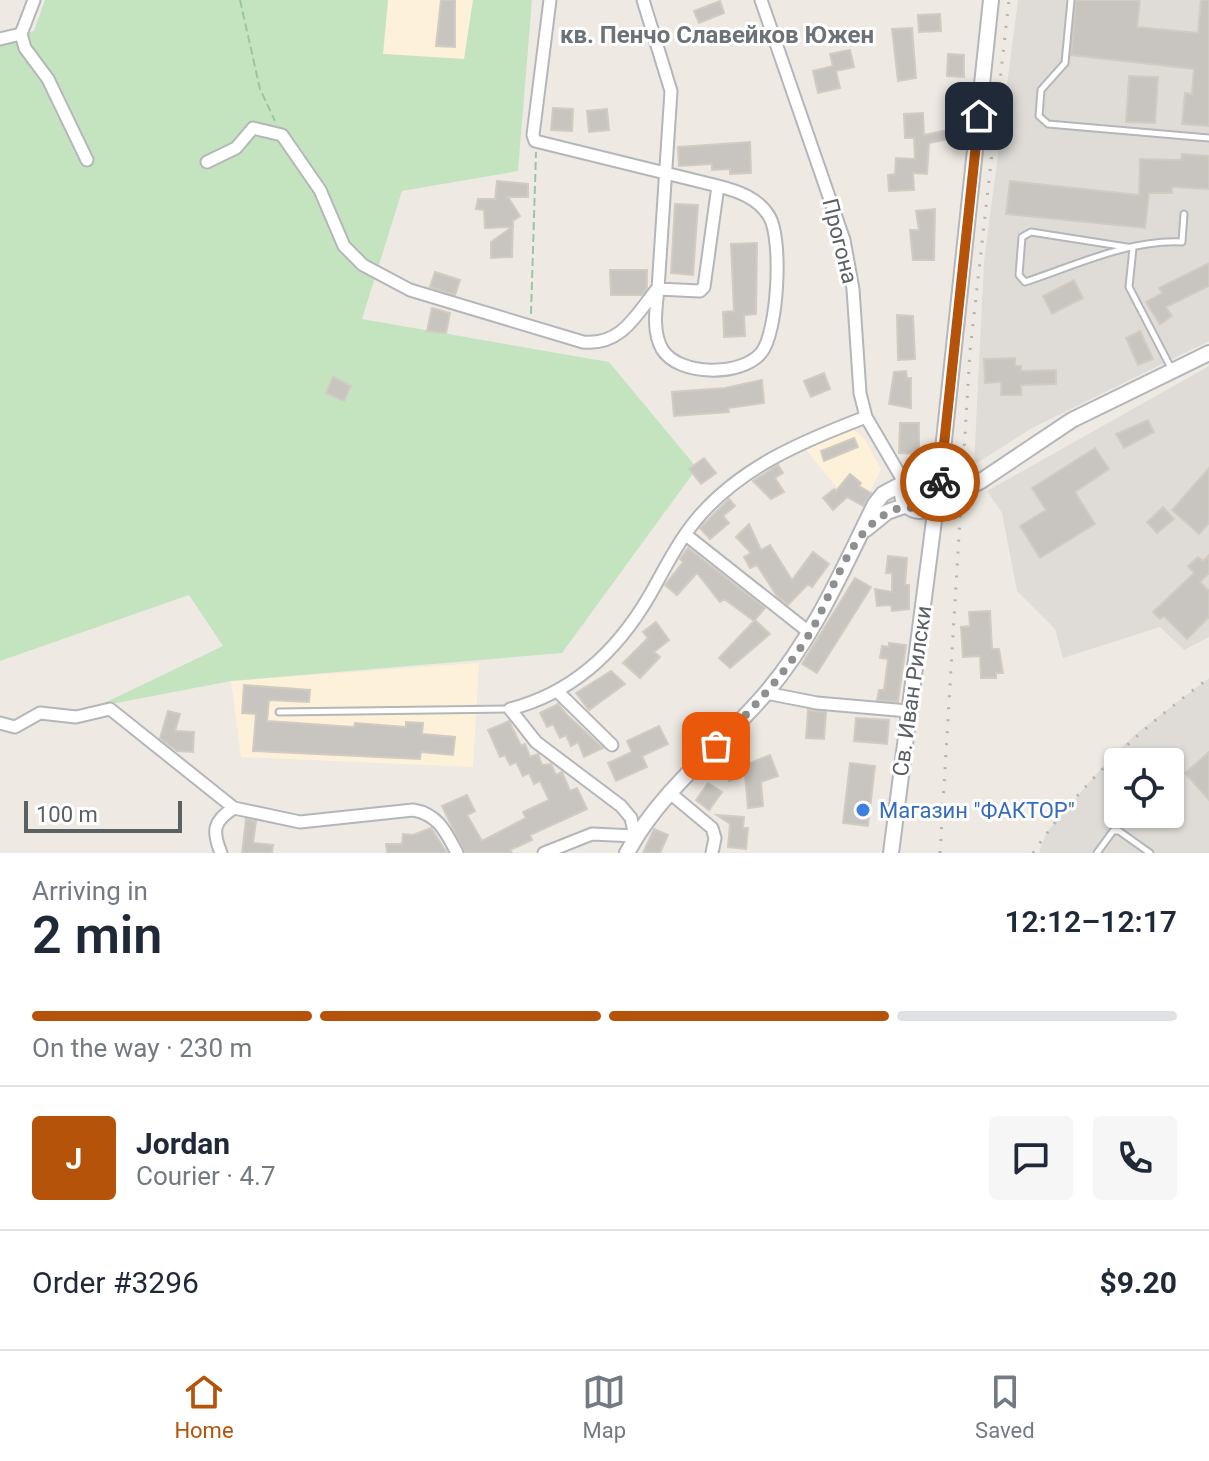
<!DOCTYPE html>
<meta charset="utf-8">
<style>
:root{--surface:#fff;--page:#f6f6f7;--text:#1f2937;--muted:#747a83;--line:#e0e1e3;--accent:#b45309}
body{margin:0;font-family:Roboto,sans-serif;background:var(--page);color:var(--text);height:100vh;display:flex;flex-direction:column;font-size:30px;white-space:nowrap}
*{box-sizing:border-box;margin:0}
p{font-size:26px;color:var(--muted)}
.icon{flex:none;width:44px;height:44px;fill:none;stroke:currentColor;stroke-width:2;stroke-linecap:round;stroke-linejoin:round}
.map{position:relative;height:853px;overflow:hidden}
.panel{display:flex;flex-direction:column;background:var(--surface);flex:1}
.panel>*{flex:none}
.controls{position:absolute;left:1104px;top:748px;display:grid;gap:16px}
.controls a{display:grid;place-items:center;width:80px;height:80px;border-radius:8px;background:var(--surface);box-shadow:0 2px 6px #0004;font-size:40px}
.scale{position:absolute;left:24px;bottom:20px;width:158px;box-sizing:border-box;padding-left:8px;border:4px solid #5b6063;border-top:0;font-size:22px;line-height:28px;white-space:nowrap;color:#5b6063;-webkit-text-stroke:6px #fff;paint-order:stroke}
.pin{position:absolute;display:grid;place-items:center;width:68px;height:68px;color:#fff;margin:-34px;border-radius:16px;box-shadow:0 4px 12px #0006}
.courier{position:absolute;display:grid;place-items:center;width:80px;height:80px;margin:-40px;border:6px solid #b45309;border-radius:50%;background:#fff;color:#222;box-shadow:0 2px 10px #0007}
.head em{font-style:normal;font-weight:600}
.head div{display:flex;flex-direction:column-reverse}
.head{display:flex;align-items:center;justify-content:space-between;height:136px;padding:0 32px}
h1{font-size:52px;font-weight:600;line-height:60px}
.bar{display:grid;grid-template-columns:repeat(4,1fr);gap:12px 8px;align-content:center;height:96px;padding:0 32px}
.bar i{height:10px;border-radius:6px;background:var(--line)}
.bar .current{background:var(--accent)}
.bar p{grid-column:span 4}
.line{display:flex;align-items:center;gap:20px;padding:0 32px;border-top:2px solid var(--line)}
.line div{flex:1}
.round{display:grid;place-items:center;flex:none;width:84px;height:84px;border-radius:8px;background:var(--page)}
.menu{display:flex;justify-content:space-around;align-items:center;height:112px;border-top:2px solid var(--line);background:var(--surface);font-size:22px;color:var(--muted)}
.menu a{display:grid;justify-items:center;gap:4px}
.menu .current{color:var(--accent)}
.map>svg:first-child{display:block}
</style>
<div class="map">
<svg width="1209" height="853" viewBox="0 0 1209 853">
<rect width="100%" height="100%" fill="#eeeae3"/>
<path fill="#fdf1d9" d="M388,0H473L465,59L383,54Z
M849,426L864,438L881,469L863,506L837,488L804,447Z
M479,663L473,767L241,757L231,681Z"/>
<path fill="#dfdcd8" fill-rule="evenodd" d="M1018,0H1209V341L1032,428L974,465L984,262Z
M1209,366V637L1184,650L1160,627L1063,658L1055,629L1017,591L1002,513L987,491Z
M1209,678V853H1039L1046,833L1110,758L1138,732ZM1118,762H1170V814H1118Z"/>
<path fill="#c4e4c0" d="M45,0H388L383,54L464,59L473,0H532L518,171L402,191L362,319L609,362L697,468L562,653L231,681L96,707L223,646L189,595L0,661V42L34,31Z"/>
<path fill="#c8c5c0" stroke="#d2cbc2" stroke-width="2" d="M441,0H455V47L436,46Z
M1076,0H1140L1137,27L1198,33L1201,0H1209V126L1182,124L1185,93L1192,94L1194,69L1071,55Z
M720,1L724,13L699,23L694,11Z
M940,14L941,31L919,32L918,15Z
M912,28L916,78L898,81L892,29Z
M850,50L854,67L836,71L840,88L818,93L813,71L833,66L830,54Z
M948,54L964,55V77L947,76Z
M1129,76L1158,77L1155,123L1126,122Z
M553,108L573,109L572,131L551,130Z
M607,109L609,130L589,132L587,111Z
M923,113L924,135L948,130L949,139L929,143L927,174L913,173L914,190L889,191L888,175L895,174L896,158L915,159L914,138H905L904,114Z
M750,142L751,173L730,174V169L712,170V164L679,166L678,147Z
M1182,154L1209,156V189L1172,187V193H1149L1145,228L1006,214L1010,181L1139,195L1140,159L1181,160Z
M497,181L528,184V197H508L520,216L513,221L512,257L491,258V242L512,227L485,228L484,210L476,209L478,199H495Z
M675,204L698,205L693,275L671,273Z
M935,209L934,260H913L910,230H919L916,211Z
M757,243L756,314L744,315L745,336L724,337L723,312L734,311L731,244Z
M1209,263V286L1166,307L1172,316L1160,324L1146,302L1162,293L1159,288Z
M610,270H647V288L642,295H611Z
M435,272L460,280L455,295L430,287Z
M1074,280L1083,298L1052,314L1043,296Z
M432,308L450,313L446,333L427,331Z
M897,315L913,316L915,359L898,360Z
M1140,331L1153,359L1138,365L1126,338Z
M1015,358V366H1021V371L1056,370V384L1021,385V395H1001V382L985,383L984,359Z
M906,371L907,378H911V408L889,404L894,372Z
M824,373L830,389L811,397L804,381Z
M333,377L351,386L344,401L326,393Z
M762,380L764,403L728,408L729,412L674,416L672,392L725,388Z
M1148,420L1154,432L1124,448L1116,434Z
M900,423H919V454L899,453Z
M854,438L858,447L824,461L821,451Z
M1095,448L1109,469L1075,492L1095,524L1040,558L1020,526L1046,510L1032,488Z
M704,458L716,473L701,484L689,469Z
M778,465L783,473L775,478L784,492L771,499L753,481Z
M1209,468V523L1199,534L1172,510Z
M850,474L861,483L859,486L871,493L863,506L847,497L833,510L823,498L834,489L836,491Z
M729,499L735,506L723,516L729,523L710,539L700,528Z
M1163,507L1174,519L1157,533L1147,522Z
M749,524L761,550L770,545L792,580L813,552L829,564L812,587L808,584L788,605L777,596L757,565L750,568L744,557L751,553L736,537Z
M688,548L765,608L754,621L724,599L720,602L697,573L677,595L665,585L683,562L680,559Z
M1209,555V573L1200,582L1209,591V617L1187,639L1164,616L1160,619L1153,612L1194,573L1188,566L1198,557L1203,561Z
M888,556L907,558L905,585H909V609L892,611L891,605L877,606L875,589L892,592V573H886Z
M855,578L871,587L817,673L802,664Z
M990,611L992,649H999L1003,673H996V678H981L980,656L963,657L961,627L970,626L969,612Z
M755,620L770,634L730,668L719,658Z
M656,622L669,640L654,652L660,657L640,678L623,663L648,638L643,632Z
M889,643L906,645L898,702L877,700L879,690H884L888,659L880,658L882,646L889,647Z
M611,671L625,684L589,710L576,693Z
M244,685L310,690L309,702L269,700L267,721L354,727L355,723L406,727V722L423,723L422,734L455,737L453,755L421,752L420,759L253,751L256,714L242,713Z
M558,704L567,715L603,748L584,757L578,742L571,746L566,735L560,738L553,724L547,727L540,713Z
M808,710L826,712L824,739L806,738Z
M168,711L180,714L175,731L194,732L193,752L177,751L160,738Z
M856,718L889,720L887,744L854,741Z
M509,721L521,746L525,744L530,757L538,754L542,765L551,764L556,775L562,772L570,791L577,788L587,809L530,835L532,840L510,850L512,853H465L442,806L467,795L475,811L467,815L482,841L526,818L523,812L549,800L540,781L534,784L529,773L523,776L516,762L510,765L505,755L500,757L488,730Z
M659,726L668,744L642,756L647,767L616,781L608,763L632,752L627,741Z
M1209,752V800L1185,773Z
M770,755L778,776L761,782L763,806L748,808L745,775L729,781L730,771Z
M850,763L875,766L868,826L843,823Z
M708,783L722,792L709,810L696,800Z
M717,815L744,817L743,828H748L746,849L728,847L730,824Z
M246,819L256,821L253,843L273,845L272,853H242Z
M431,828L447,853H387L386,844H402L403,834L413,835Z
M654,829L668,835L660,853H643Z"/>
<g fill="none" stroke-linecap="round" stroke-linejoin="round">
<g stroke="#b4b6ba" stroke-width="9">
<path id="service" d="M1071,0L1065,63L1041,90L1039,116L1048,124L1209,138
M1133,248L1031,232L1022,237L1019,275L1025,282C1074,266 1130,239 1182,242L1184,214
M1133,248L1129,287L1171,368
M279,712L509,709
M1097,853L1113,831H1119L1150,853"/>
</g>
<g stroke="#b4b6ba" stroke-width="15">
<path id="minor" d="M550,0L533,135L535,141L718,186
M643,0L671,91L658,289L700,291L704,287L718,186C738,191 758,198 769,216C783,238 778,333 761,353C742,376 679,377 662,349C652,331 656,309 658,289
M761,0L844,240L853,289L860,393L866,417L904,482
M21,34L25,48L48,79L87,160
M0,39L21,34L34,0
M207,162L236,148L253,128L282,135L320,190L344,246L363,265L410,290L583,342C621,346 636,315 657,289
M686,535L810,633
M557,691L612,745
M766,693L817,703L908,711
M0,723L15,727L40,713L76,717L110,709L234,808L300,822L413,810C438,814 446,832 457,853
M670,793L712,828L715,838L712,853
M221,853C212,831 213,821 234,808
M544,853L592,834L635,836L631,818L621,806L536,742L510,709C573,693 619,649 651,593C665,568 678,542 696,520C740,467 803,441 866,417"/>
</g>
<g stroke="#b4b6ba" stroke-width="18">
<path id="tertiary" d="M902 493a18 18 0 1 1 36 0a18 18 0 1 1-36 0Z
M939,487L991,0
M938,503L981,481L1072,420L1209,353
M866,529L887,512L907,505
M627,853C660,790 721,746 766,693C814,637 843,569 875,504L883,494L902,484
M891,853L936,505"/>
</g>
<path stroke="#9ac5a2" stroke-width="2" stroke-dasharray="8 4" stroke-linecap="butt" d="M240,0L260,89L275,121
M531,314L536,152"/>
<use href="#service" stroke="#fff" stroke-width="5"/>
<use href="#minor" stroke="#fff" stroke-width="11"/>
<use href="#tertiary" stroke="#fff" stroke-width="14"/>
<path stroke="#b2b3b3" stroke-width="3" stroke-dasharray="2 10" stroke-linecap="butt" d="M940,853L970,351L1009,0
M1033,853C1081,782 1141,729 1209,678"/>
</g>
<g fill="none" stroke-linecap="round" stroke-linejoin="round">
<path stroke="#8e9090" stroke-width="8" stroke-dasharray="0 14.4" d="M716,746C750,711 784,676 810,633C832,596 846,538 884,515C904,501 918,513 936,505L940,482"/>
<path stroke="#b45309" stroke-width="10" d="M940,482L979,116"/>
</g>
<circle fill="#3f7fe0" stroke="#fff" stroke-width="3" cx="863" cy="810" r="8"/>
<g text-anchor="middle" dominant-baseline="central" stroke-width="6" stroke-linejoin="round" paint-order="stroke">
<g font-size="22" fill="#5b6063" stroke="#fff">
<text transform="translate(840 241) rotate(76)">Прогона</text>
<text transform="translate(912 691) rotate(-82)">Св. Иван Рилски</text>
</g>
<g font-size="22" fill="#366cbe" stroke="#fff" text-anchor="start">
<text x="879" y="810">Магазин "ФАКТОР"</text>
</g>
<g font-size="24" font-weight="bold" fill="#6c7275" stroke="#fff">
<text x="717" y="35">кв. Пенчо Славейков Южен</text>
</g>
</g>
</svg>
<div class="controls">
<a><svg class="icon" aria-label="locate" viewBox="0 0 24 24"><circle cx="12" cy="12" r="6"/><path d="M12 2v4M12 18v4M2 12h4M18 12h4"/></svg></a>
</div>
<div class="scale">100 m</div>
<div class="pin" style="left:716px;top:746px;background:#ea580c"><svg class="icon" aria-label="bag" viewBox="0 0 24 24"><path d="M5 8h14l-1 12H6zM9 8a3 3 0 0 1 6 0"/></svg></div>
<div class="pin" style="left:979px;top:116px;background:#1f2937"><svg class="icon" aria-label="home" viewBox="0 0 24 24"><path d="M3 11l9-7 9 7M6 9v11h12V9"/></svg></div>
<div class="courier" style="left:940px;top:482px"><svg class="icon" aria-label="bike" viewBox="0 0 24 24"><circle cx="6" cy="16" r="4"/><circle cx="18" cy="16" r="4"/><path d="M6 16l4-8h5l3 8M10 8l3 8H6M13 5h3"/></svg></div>
</div>
<section class="panel">
<div class="head"><div><h1>2 min</h1><p>Arriving in</p></div><em>12:12–12:17</em></div>
<div class="bar"><i class="current"></i><i class="current"></i><i class="current"></i><i></i><p>On the way · 230 m</p></div>
<div class="line" style="height:144px"><b class="round" style="background:var(--accent);color:#fff">J</b><div><b>Jordan</b><p>Courier · 4.7</p></div><a class="round"><svg class="icon" aria-label="chat" viewBox="0 0 24 24"><path d="M4 5h16v11H9l-5 4z"/></svg></a><a class="round"><svg class="icon" aria-label="phone" viewBox="0 0 24 24"><path d="M5 4h4l2 5-3 2q2 4 5 5l2-3 5 2v4C11 20 4 13 5 4z"/></svg></a></div>
<div class="line" style="height:104px"><div>Order #3296</div><b>$9.20</b></div>
</section>
<nav class="menu">
<a class="current"><svg class="icon" aria-label="home" viewBox="0 0 24 24"><path d="M3 11l9-7 9 7M6 9v11h12V9"/></svg>Home</a>
<a><svg class="icon" aria-label="map" viewBox="0 0 24 24"><path d="M3 6l6-2 6 2 6-2v14l-6 2-6-2-6 2zM9 4v14M15 6v14"/></svg>Map</a>
<a><svg class="icon" aria-label="saved" viewBox="0 0 24 24"><path d="M7 4h10v16l-5-4-5 4z"/></svg>Saved</a>
</nav>
